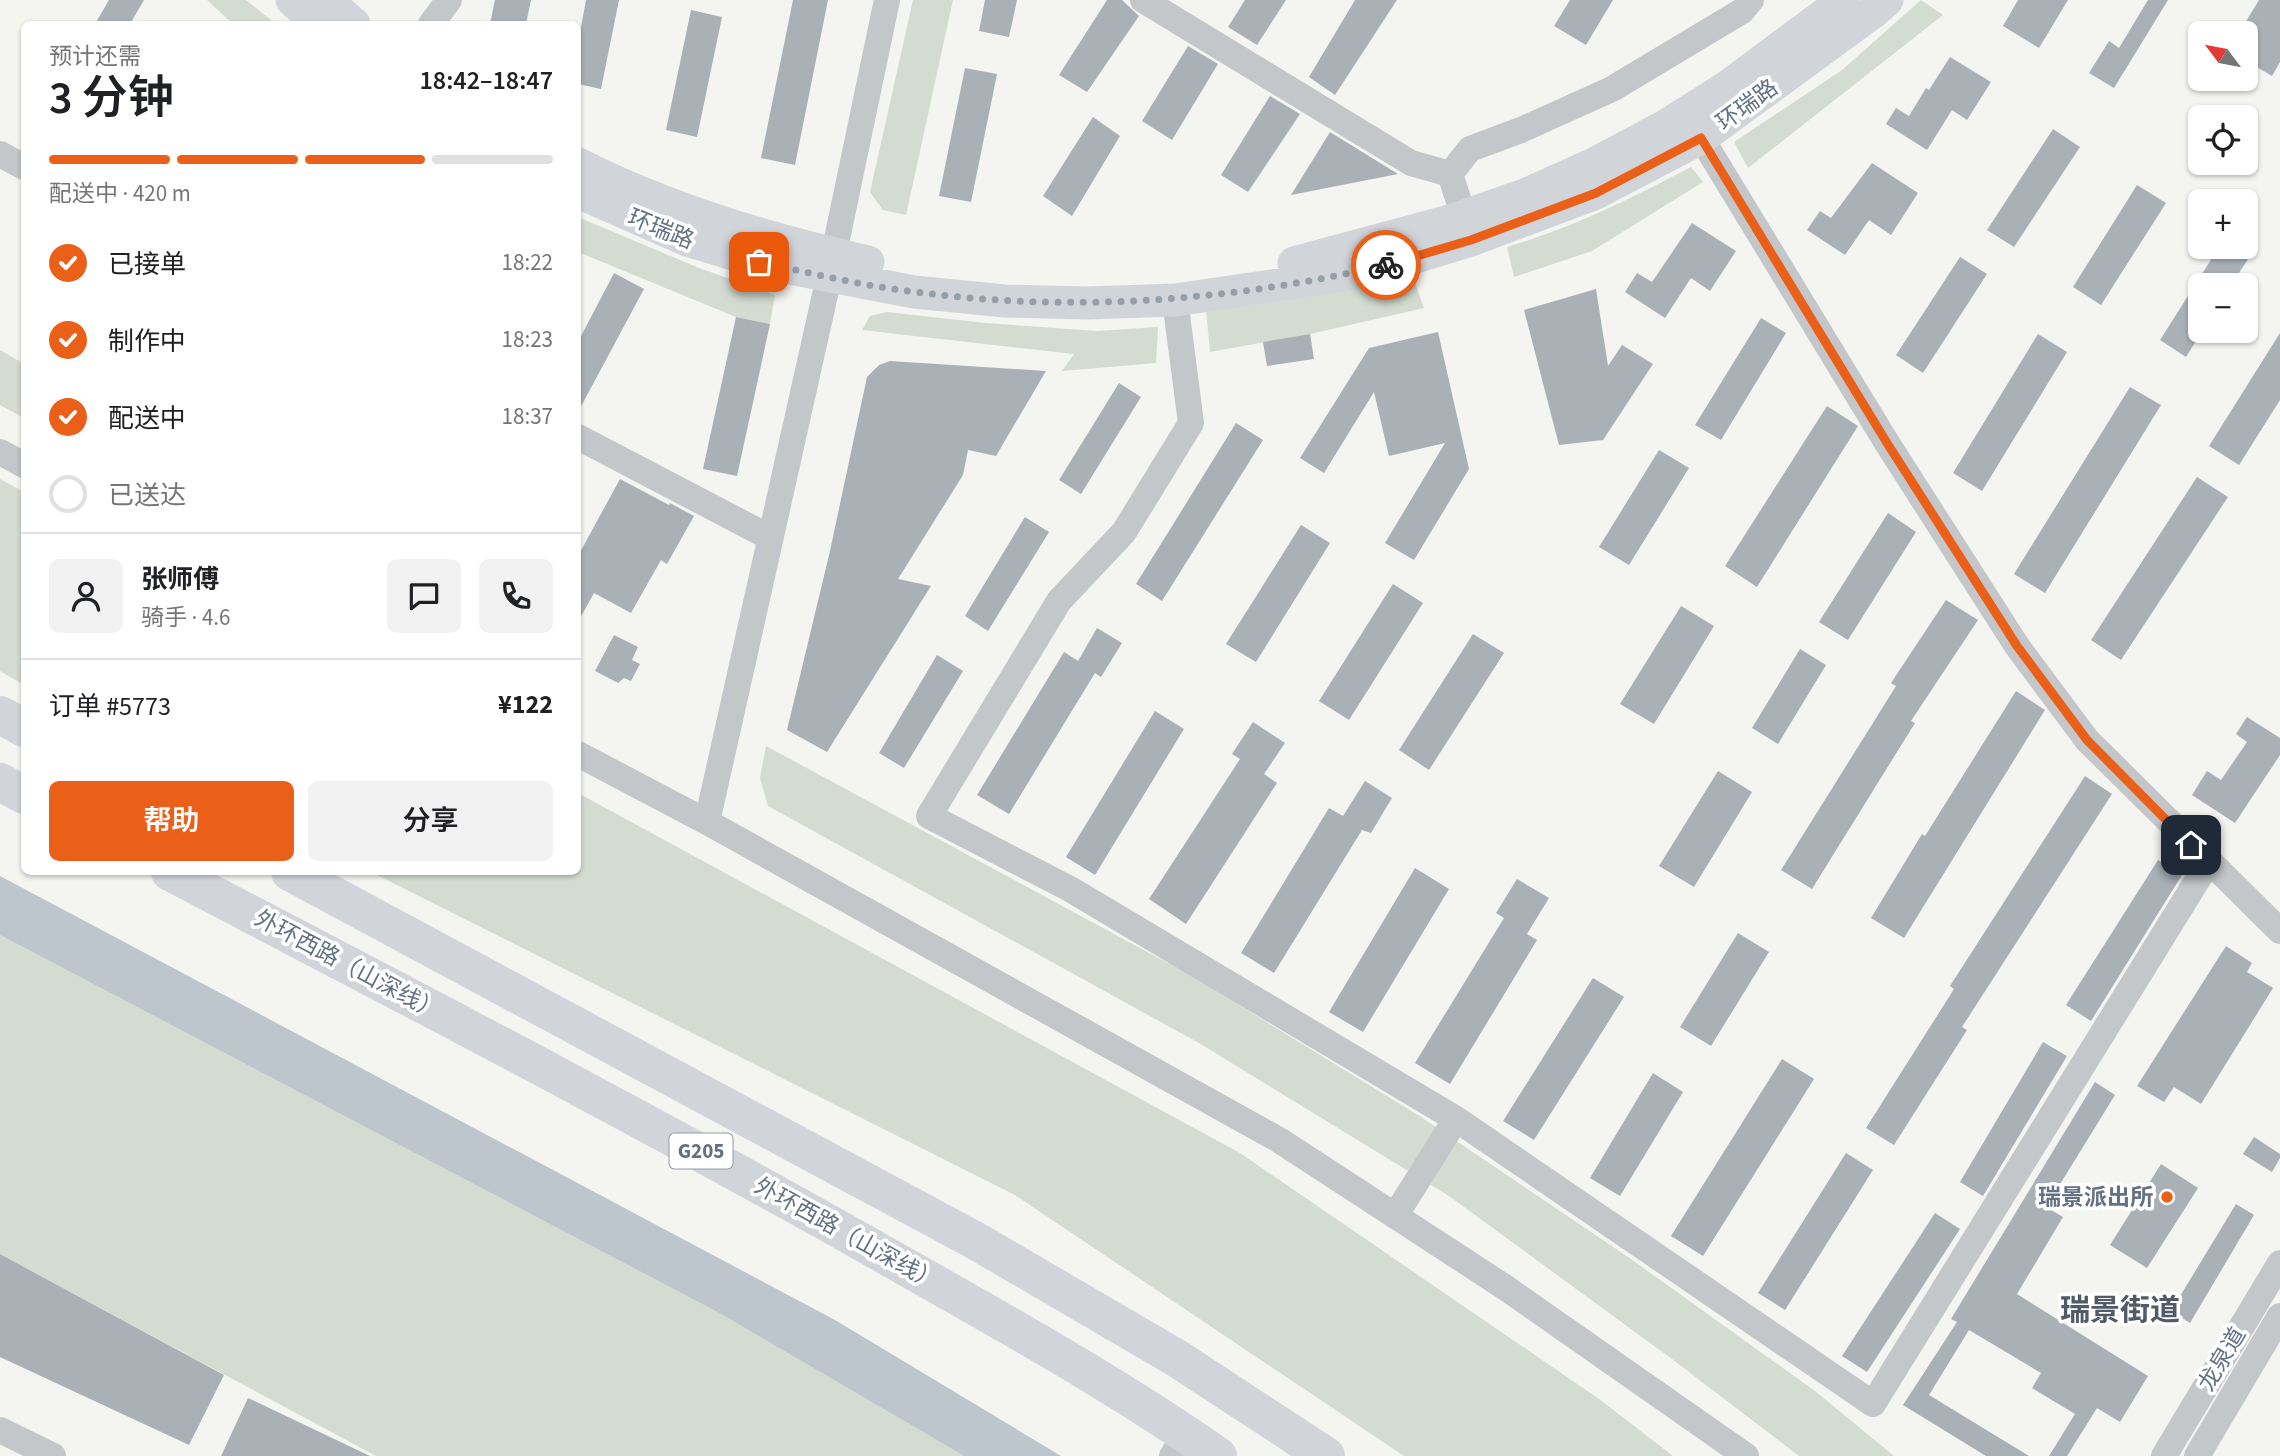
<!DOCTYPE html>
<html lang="zh">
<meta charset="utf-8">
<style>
:root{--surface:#fff;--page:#f2f2f2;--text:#202124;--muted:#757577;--line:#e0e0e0;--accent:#eb6019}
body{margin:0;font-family:"Source Sans 3","Noto Sans SC",sans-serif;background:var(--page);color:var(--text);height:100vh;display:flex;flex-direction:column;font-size:26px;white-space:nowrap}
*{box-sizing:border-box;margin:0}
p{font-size:23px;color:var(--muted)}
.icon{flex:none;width:38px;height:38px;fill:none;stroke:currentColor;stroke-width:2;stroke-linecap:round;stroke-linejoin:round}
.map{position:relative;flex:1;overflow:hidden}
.details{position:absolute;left:21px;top:21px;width:560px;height:854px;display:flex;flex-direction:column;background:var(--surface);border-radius:10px;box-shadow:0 2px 5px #0004}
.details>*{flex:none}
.needle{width:46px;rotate:302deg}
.buttons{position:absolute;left:2188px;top:21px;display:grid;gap:14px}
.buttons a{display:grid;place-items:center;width:70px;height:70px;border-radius:10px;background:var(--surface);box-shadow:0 2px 5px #0004;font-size:35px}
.pin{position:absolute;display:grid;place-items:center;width:60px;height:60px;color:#fff;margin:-30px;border-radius:14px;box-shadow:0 4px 10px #0006}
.courier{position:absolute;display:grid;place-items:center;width:70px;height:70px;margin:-35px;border:5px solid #eb6019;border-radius:50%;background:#fff;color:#222;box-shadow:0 2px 9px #0007}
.headline em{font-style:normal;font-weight:600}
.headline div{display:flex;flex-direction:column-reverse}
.headline{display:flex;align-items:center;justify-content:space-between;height:119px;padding:0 28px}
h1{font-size:46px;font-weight:600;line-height:52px}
.bar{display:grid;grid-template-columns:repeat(4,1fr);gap:10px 7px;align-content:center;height:84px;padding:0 28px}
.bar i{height:9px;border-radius:5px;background:var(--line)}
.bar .active{background:var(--accent)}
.bar p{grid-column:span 4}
.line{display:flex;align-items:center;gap:18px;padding:0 28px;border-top:2px solid var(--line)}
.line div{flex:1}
.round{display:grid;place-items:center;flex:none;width:74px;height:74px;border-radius:10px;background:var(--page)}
ol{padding:0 28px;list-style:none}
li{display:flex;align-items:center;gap:21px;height:77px}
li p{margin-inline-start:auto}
li .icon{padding:7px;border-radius:50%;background:var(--accent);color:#fff;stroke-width:4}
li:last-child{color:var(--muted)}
li i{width:38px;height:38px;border:4px solid var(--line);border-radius:50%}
.button{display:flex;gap:14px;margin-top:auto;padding:14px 28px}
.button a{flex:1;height:80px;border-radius:10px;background:var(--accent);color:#fff;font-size:28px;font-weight:600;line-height:80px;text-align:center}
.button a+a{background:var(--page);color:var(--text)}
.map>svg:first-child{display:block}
</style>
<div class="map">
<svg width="2280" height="1456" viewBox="0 0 2280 1456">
<rect width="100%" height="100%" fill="#f4f4f0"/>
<path fill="#d4dcd1" d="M207,0H246L276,24H233Z
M913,0H953L906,215L883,210L870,192Z
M1921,0L1943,15L1748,168L1734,142L1842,70Z
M1691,167L1703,182L1592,251L1514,277L1507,247C1574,227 1630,199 1691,167Z
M578,217L699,268L775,295L770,324L736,317L578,252Z
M1413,277L1424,308L1310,334L1210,352L1206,310L1298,298Z
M887,312L986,323L1097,331L1158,327L1156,363L1062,371L1074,354L862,330L870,316Z
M0,350L24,364V418L0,405Z
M0,479L24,492V685L0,671Z
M766,746L1190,975L1421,1117L1631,1259L1815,1391L1894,1456H1799L1672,1359L1449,1196L1199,1043L768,806L760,778Z
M578,793L1240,1153L1599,1399L1673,1456H1404L1015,1195L371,872H578Z
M0,935L721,1314L964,1456H376L0,1254Z"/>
<path fill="#bcc6cc" d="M0,876L835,1320L1061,1456H964L721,1314L0,935Z"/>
<path fill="#a9b1b7" d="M109,0H144L130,24H95Z
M495,0H531L526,24H490Z
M586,0H619L601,89L578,84V43Z
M793,0H828L795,165L761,158Z
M985,0H1017L1009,37L979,31Z
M1107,0H1122L1139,16L1087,92L1059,75Z
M1245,0H1286L1257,45L1228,27Z
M1355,0H1397L1335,95L1309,77Z
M1570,0H1613L1586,45L1554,26Z
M2018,0H2068L2039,48L2003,26Z
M2148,0H2168L2114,88L2089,73L2109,41L2119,48Z
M2259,0H2280V62L2272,76L2245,60V33H2239Z
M691,10L722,17L697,137L666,130Z
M1188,46L1218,64L1172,140L1142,121Z
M1950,57L1991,82L1967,120L1952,110L1927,150L1886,124L1896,108L1909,116L1926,88L1929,90Z
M965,68L997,74L971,202L939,196Z
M1270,96L1300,114L1248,192L1221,175Z
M1093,117L1120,136L1072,216L1043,196Z
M2053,129L2080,147L2014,247L1987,230Z
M1330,132L1398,174L1291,195Z
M1872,163L1918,193L1891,235L1869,220L1845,255L1807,230L1820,211L1831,218Z
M2137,185L2166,203L2101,305L2073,287Z
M1692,223L1736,251L1710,291L1691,278L1665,318L1625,292L1637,273L1652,282Z
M2219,247H2256L2231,285H2200V335L2186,357L2160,340Z
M1960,257L1987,274L1923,373L1896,355Z
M614,273L644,289L578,412V342Z
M1596,289L1608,366L1622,345L1653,364L1603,440L1559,445L1524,310Z
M736,317L770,324L737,476L703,469Z
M1761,318L1786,333L1721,440L1695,425Z
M1438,332L1469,469L1414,560L1385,543L1445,443L1389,456L1374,392L1324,473L1300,458L1369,348Z
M2280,333V400L2239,465L2209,446Z
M1310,334L1314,359L1267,366L1263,342Z
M2038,334L2067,352L1982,491L1953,473Z
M890,361L1046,371L996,456L968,450L963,475L898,579L931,586L827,752L787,730L830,551L867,377L879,365Z
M1119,383L1141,397L1081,494L1059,480Z
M2130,387L2161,405L2045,593L2014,574Z
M1827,406L1858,426L1757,587L1725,566Z
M1236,423L1263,440L1162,601L1136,584Z
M1659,450L1689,468L1629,565L1599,547Z
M2197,477L2228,497L2121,660L2091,640Z
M620,479L669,505L670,503L694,516L667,564L661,560L631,613L594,593L578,622V556Z
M1888,513L1916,532L1848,640L1819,622Z
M1025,517L1049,532L988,631L965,616Z
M1301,525L1330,543L1256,662L1226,644Z
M1393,584L1423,603L1349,720L1319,701Z
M1946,600L1978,620L1911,721L1915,723L1812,889L1781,870L1896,686L1891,683Z
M1681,606L1714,626L1654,724L1620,704Z
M1097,628L1122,643L1101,677L1095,673L1009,814L977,795L1064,652L1078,661Z
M1473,634L1504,653L1429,770L1399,750Z
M614,635L638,647L632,660L640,664L631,681L624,678L618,683L595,671Z
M1800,649L1826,665L1778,744L1752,728Z
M937,655L963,671L904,768L879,753Z
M2016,691L2045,710L1904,938L1871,918L1922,834L1925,836Z
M1155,711L1184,729L1095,875L1066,857Z
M2247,717L2280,738V755L2235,823L2192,795L2207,771L2221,780L2247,742L2236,734Z
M1253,722L1285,743L1264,774L1277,783L1186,924L1149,899L1240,759L1232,754Z
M1718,771L1752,792L1694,887L1659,866Z
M2085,776L2112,794L1962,1027L1967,1030L1894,1145L1866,1128L1954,989L1950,986Z
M1365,781L1392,798L1371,833L1362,830L1274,973L1241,953L1329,808L1343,816Z
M2158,860L2182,875L2091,1021L2066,1005Z
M1415,868L1449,889L1363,1032L1329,1012Z
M1517,879L1549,898L1527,934L1537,940L1450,1084L1415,1063L1504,918L1496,913Z
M1738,933L1769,952L1711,1046L1680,1027Z
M2226,946L2252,963L2247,972L2273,988L2201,1104L2174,1087L2164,1102L2137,1086Z
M1593,978L1624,997L1534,1140L1503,1121Z
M2043,1042L2067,1056L1983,1196L1960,1182Z
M1782,1059L1814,1079L1703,1256L1671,1236Z
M1653,1073L1683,1092L1620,1196L1590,1178Z
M2095,1082L2115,1095L2046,1207L2063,1217L2017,1294L2148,1376L2120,1422L2097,1408L2067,1456H2049L2075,1414L2032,1388L2041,1373L1969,1330L1929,1395L2029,1456H1986L1903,1405L1957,1322L1951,1319Z
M2254,1137L2280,1154V1158L2272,1172L2243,1154Z
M1846,1153L1873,1170L1785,1310L1758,1293Z
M2161,1164L2198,1188L2147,1268L2110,1245Z
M2236,1204L2254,1215L2190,1323L2171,1311Z
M1935,1213L1960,1229L1867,1372L1842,1356Z
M0,1254L224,1375L189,1445L0,1357Z
M248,1398L370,1456H221Z"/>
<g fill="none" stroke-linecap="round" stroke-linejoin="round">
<path stroke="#c4c7ca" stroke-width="26" d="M1143,0L1411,163L1450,174
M431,24L449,0
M1692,123L1887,443L2017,646L2087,740L2280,931
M0,154L24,167
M1450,174L1470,149L1521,130L1612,89L1742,11L1751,0
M1450,174L1470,235
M1175,300L1191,423L1124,532L1059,601L929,816L1070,889L1456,1119L1873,1404L2208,863
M578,437L769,537
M0,452L24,465
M578,754L707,822L1279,1140L1506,1288L1746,1456
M707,822L829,277L887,0
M1395,1216L1456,1119
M0,1430L53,1456
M1172,1456L1186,1433
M2164,1456L2280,1263
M2197,1456L2280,1316"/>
<path stroke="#d1d5da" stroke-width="33" d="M292,0L320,24
M326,0L354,24
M578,164C669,210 768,239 868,262
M578,192L687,240L759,262L914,292L1005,301L1087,303L1175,300L1216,294L1340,276L1403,261L1471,240L1596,193L1701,138L1872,13L1887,0
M1294,263L1450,221L1527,194L1594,164L1667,125L1727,87L1844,0"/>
<path stroke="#d1d5da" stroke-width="38" d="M0,715L24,728
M0,782L24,795
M170,872C403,994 637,1115 867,1245C985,1312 1106,1378 1218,1456
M290,872L976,1241L1178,1359L1326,1456"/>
</g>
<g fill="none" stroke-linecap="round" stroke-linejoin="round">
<path stroke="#959fa9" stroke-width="7" stroke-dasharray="0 12.6" d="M759,262C811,273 863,286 916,292C1073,313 1232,301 1386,265"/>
<path stroke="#eb6019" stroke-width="9" d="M1386,265L1471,240L1596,193L1701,138L1887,443L2017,646L2087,740L2191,845"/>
</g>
<circle fill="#eb6019" stroke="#fff" stroke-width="2.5" cx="2167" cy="1197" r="7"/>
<g text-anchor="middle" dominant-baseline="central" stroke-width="7" stroke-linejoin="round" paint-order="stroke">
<rect fill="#fff" stroke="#919ca8" stroke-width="2" x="669.5" y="1133.5" width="63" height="35" rx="5"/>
<g font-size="21" font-weight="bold" fill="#627183">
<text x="701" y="1151">G205</text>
</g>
<g font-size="23" fill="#627183" stroke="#fff">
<text transform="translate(1747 105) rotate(-36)">环瑞路</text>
<text transform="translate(661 229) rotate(22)">环瑞路</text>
<text transform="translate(348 965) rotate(28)">外环西路（山深线）</text>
<text transform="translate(847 1234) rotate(29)">外环西路（山深线）</text>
<text transform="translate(2222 1359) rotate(-59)">龙泉道</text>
</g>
<g font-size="23" font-weight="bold" fill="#627183" stroke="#fff" text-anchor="end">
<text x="2153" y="1197">瑞景派出所</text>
</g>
<g font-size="30" font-weight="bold" fill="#505b67" stroke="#fff">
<text x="2120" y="1310">瑞景街道</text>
</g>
</g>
</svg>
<div class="buttons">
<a><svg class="needle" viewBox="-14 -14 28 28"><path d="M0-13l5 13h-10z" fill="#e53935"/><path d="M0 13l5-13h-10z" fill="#757577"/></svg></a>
<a><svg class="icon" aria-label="locate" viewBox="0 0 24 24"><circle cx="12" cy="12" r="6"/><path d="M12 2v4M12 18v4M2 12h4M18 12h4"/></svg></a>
<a>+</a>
<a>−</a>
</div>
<div class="pin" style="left:759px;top:262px;background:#ea580c"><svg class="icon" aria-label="bag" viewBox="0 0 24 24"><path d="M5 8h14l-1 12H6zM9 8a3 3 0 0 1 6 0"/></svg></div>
<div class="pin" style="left:2191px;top:845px;background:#1f2937"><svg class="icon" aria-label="home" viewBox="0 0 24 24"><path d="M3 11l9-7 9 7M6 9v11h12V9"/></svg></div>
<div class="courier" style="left:1386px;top:265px"><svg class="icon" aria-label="bike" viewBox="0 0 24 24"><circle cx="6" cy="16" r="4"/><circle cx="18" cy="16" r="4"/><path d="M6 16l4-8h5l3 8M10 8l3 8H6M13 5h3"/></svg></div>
<section class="details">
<div class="headline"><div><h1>3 分钟</h1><p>预计还需</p></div><em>18:42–18:47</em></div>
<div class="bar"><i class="active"></i><i class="active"></i><i class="active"></i><i></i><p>配送中 · 420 m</p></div>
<ol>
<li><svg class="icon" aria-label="check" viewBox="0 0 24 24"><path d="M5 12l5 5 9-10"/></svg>已接单<p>18:22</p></li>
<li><svg class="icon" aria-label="check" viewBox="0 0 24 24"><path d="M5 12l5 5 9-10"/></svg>制作中<p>18:23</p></li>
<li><svg class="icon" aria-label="check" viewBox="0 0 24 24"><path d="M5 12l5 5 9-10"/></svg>配送中<p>18:37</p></li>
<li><i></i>已送达</li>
</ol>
<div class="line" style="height:126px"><a class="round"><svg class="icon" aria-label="person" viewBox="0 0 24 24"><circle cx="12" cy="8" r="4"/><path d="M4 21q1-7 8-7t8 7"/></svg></a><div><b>张师傅</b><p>骑手 · 4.6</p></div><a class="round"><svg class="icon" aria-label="chat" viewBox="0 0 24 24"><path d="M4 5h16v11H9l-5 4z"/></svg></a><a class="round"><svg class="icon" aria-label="phone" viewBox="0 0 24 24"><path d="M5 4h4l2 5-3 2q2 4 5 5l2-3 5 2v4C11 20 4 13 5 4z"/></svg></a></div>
<div class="line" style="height:91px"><div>订单 #5773</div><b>¥122</b></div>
<div class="button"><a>帮助</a><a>分享</a></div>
</section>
</div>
